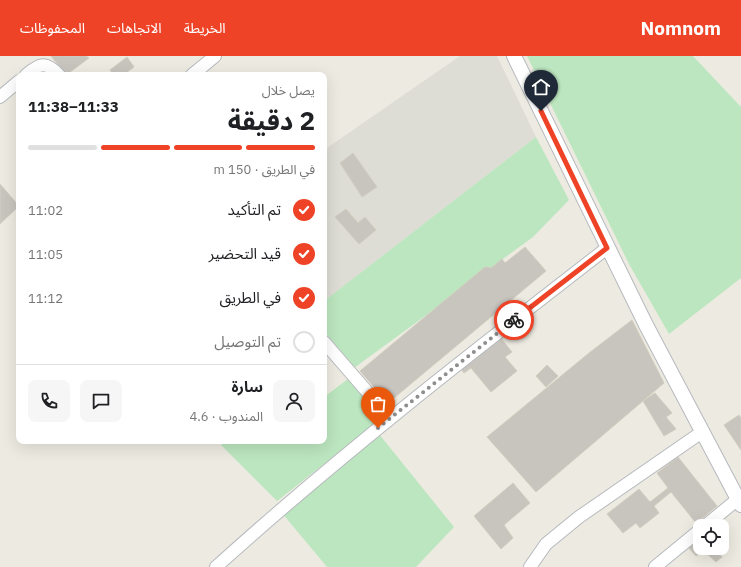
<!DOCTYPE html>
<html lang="ar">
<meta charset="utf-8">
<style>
:root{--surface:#fff;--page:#f6f6f6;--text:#202124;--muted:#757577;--line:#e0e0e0;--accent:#ee4326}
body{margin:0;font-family:"IBM Plex Sans","Noto Sans Arabic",sans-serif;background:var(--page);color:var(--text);direction:rtl;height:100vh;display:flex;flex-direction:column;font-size:15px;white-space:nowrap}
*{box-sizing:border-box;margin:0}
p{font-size:13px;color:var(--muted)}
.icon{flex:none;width:22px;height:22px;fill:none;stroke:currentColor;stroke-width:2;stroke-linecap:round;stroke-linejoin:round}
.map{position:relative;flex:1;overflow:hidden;direction:ltr}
.side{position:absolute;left:16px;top:16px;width:311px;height:372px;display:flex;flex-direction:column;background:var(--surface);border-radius:8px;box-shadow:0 4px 16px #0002;direction:rtl}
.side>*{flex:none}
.buttons{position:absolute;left:693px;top:463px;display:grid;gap:8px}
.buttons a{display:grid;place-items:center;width:36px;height:36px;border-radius:8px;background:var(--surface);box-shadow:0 4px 16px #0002;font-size:20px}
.pin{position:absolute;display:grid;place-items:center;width:34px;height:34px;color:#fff;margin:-41px -17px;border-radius:50% 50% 50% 0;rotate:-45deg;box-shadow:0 0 4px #0007}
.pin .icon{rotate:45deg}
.courier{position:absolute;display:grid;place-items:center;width:40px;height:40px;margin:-20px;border:3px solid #ee4326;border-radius:50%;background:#fff;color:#222;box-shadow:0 1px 5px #0007}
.head em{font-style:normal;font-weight:700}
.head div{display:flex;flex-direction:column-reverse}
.head{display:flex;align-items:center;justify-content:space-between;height:68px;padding:0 12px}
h1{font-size:26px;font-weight:700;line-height:30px}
.bar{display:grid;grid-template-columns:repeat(4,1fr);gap:6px 4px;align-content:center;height:48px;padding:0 12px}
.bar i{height:5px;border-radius:3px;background:var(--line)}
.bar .on{background:var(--accent)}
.bar p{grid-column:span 4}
.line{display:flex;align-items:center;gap:10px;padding:0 12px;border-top:1px solid var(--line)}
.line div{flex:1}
.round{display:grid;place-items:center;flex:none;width:42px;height:42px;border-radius:8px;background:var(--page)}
ol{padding:0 12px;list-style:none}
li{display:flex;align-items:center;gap:12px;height:44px}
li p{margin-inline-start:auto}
li .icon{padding:4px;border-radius:50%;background:var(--accent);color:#fff;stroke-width:4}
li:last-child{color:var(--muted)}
li i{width:22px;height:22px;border:2px solid var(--line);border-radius:50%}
header{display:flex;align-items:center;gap:24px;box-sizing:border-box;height:56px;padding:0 20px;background:var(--accent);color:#fff}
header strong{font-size:19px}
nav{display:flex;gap:22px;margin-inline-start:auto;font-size:14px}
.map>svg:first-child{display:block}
</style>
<header>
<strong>Nomnom</strong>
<nav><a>الخريطة</a><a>الاتجاهات</a><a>المحفوظات</a></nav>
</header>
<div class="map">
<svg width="741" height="511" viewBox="0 0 741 511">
<rect width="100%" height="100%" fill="#edebe1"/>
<path fill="#dddcd5" d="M460,0H497L536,81L324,245V94Z"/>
<path fill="#bce6bf" d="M527,0H693L741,51V222L669,278L629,208Z
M536,81L569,144L533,181L354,312L324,275V245Z
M348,323L384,361L277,445L221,389L225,385H324V341Z
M379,378L454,471L416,511H327L282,457Z"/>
<path fill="#c8c5be" stroke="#d2cdbf" d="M51,0H86L89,2L66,19Z
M127,1L134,11L123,19H114L110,14Z
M353,97L377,131L362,141L340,107Z
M0,128L19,150L0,168Z
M346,153L358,167L365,161L376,174L359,188L335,161Z
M525,191L546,215L388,347L360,315L485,211L491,212L502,203L505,207Z
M632,264L664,327L536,436L487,381L589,297Z
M500,281L512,296L505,301L517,315L491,336L471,312L464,317L461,313Z
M547,309L558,320L546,331L536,320Z
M655,337L672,357L666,361L676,373L664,380L643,345Z
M739,359L741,362V394L724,369Z
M678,401L717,450L696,467L671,436L654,450L659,457L640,472L636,467L623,477L607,458L639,433L650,446L668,432L657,417Z
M513,427L530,447L504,469L513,482L501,493L474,460Z
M700,479V492H714L722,501L716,506L704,495L696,500L687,490Z"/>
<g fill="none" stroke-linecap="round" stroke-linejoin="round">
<g stroke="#b6b9be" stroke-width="14">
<path id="minor" d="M26,19C40,7 46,5 59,19
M192,19L215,0
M0,41L19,25
M324,286L390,362
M705,470L738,443
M216,511C341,398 474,295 607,192
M530,511L546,488L579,461L702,376
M655,511L700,474"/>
</g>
<g stroke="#b6b9be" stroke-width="16">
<path id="tertiary" d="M514,0L646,269L741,449"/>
</g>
<use href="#minor" stroke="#fff" stroke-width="12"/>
<use href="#tertiary" stroke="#fff" stroke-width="14"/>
</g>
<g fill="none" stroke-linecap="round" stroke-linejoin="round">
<path stroke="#8d8f8e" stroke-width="4" stroke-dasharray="0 7.2" d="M378,372L514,264"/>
<path stroke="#ee4326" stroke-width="5" d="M514,264L607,192L541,55"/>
</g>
</svg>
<div class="buttons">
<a><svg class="icon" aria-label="locate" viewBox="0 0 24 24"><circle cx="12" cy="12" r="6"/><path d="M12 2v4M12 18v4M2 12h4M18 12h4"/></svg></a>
</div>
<div class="pin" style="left:378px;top:372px;background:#ea580c"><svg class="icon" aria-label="bag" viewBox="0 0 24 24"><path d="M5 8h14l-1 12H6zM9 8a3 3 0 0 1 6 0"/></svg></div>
<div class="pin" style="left:541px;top:55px;background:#1f2937"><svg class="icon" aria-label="home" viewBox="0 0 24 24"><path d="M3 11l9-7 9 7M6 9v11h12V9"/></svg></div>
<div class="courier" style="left:514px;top:264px"><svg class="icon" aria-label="bike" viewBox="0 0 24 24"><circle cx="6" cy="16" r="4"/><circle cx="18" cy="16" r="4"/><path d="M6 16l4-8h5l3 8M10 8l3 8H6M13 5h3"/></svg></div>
<section class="side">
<div class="head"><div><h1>2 دقيقة</h1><p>يصل خلال</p></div><em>11:33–11:38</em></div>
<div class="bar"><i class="on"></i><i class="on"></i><i class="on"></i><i></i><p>في الطريق · 150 m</p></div>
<ol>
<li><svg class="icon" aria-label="check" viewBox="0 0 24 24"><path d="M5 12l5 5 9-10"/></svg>تم التأكيد<p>11:02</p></li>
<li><svg class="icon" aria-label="check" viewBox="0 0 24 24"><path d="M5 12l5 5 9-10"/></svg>قيد التحضير<p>11:05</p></li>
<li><svg class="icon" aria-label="check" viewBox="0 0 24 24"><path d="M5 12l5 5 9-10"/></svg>في الطريق<p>11:12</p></li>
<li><i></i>تم التوصيل</li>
</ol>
<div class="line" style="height:72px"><a class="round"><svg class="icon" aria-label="person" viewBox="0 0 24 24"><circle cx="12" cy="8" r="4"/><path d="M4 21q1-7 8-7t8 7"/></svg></a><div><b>سارة</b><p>المندوب · 4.6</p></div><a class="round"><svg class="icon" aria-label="chat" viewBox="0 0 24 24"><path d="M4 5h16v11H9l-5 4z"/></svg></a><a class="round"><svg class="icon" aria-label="phone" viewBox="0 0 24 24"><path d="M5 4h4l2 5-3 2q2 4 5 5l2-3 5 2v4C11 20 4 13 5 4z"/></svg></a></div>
</section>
</div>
